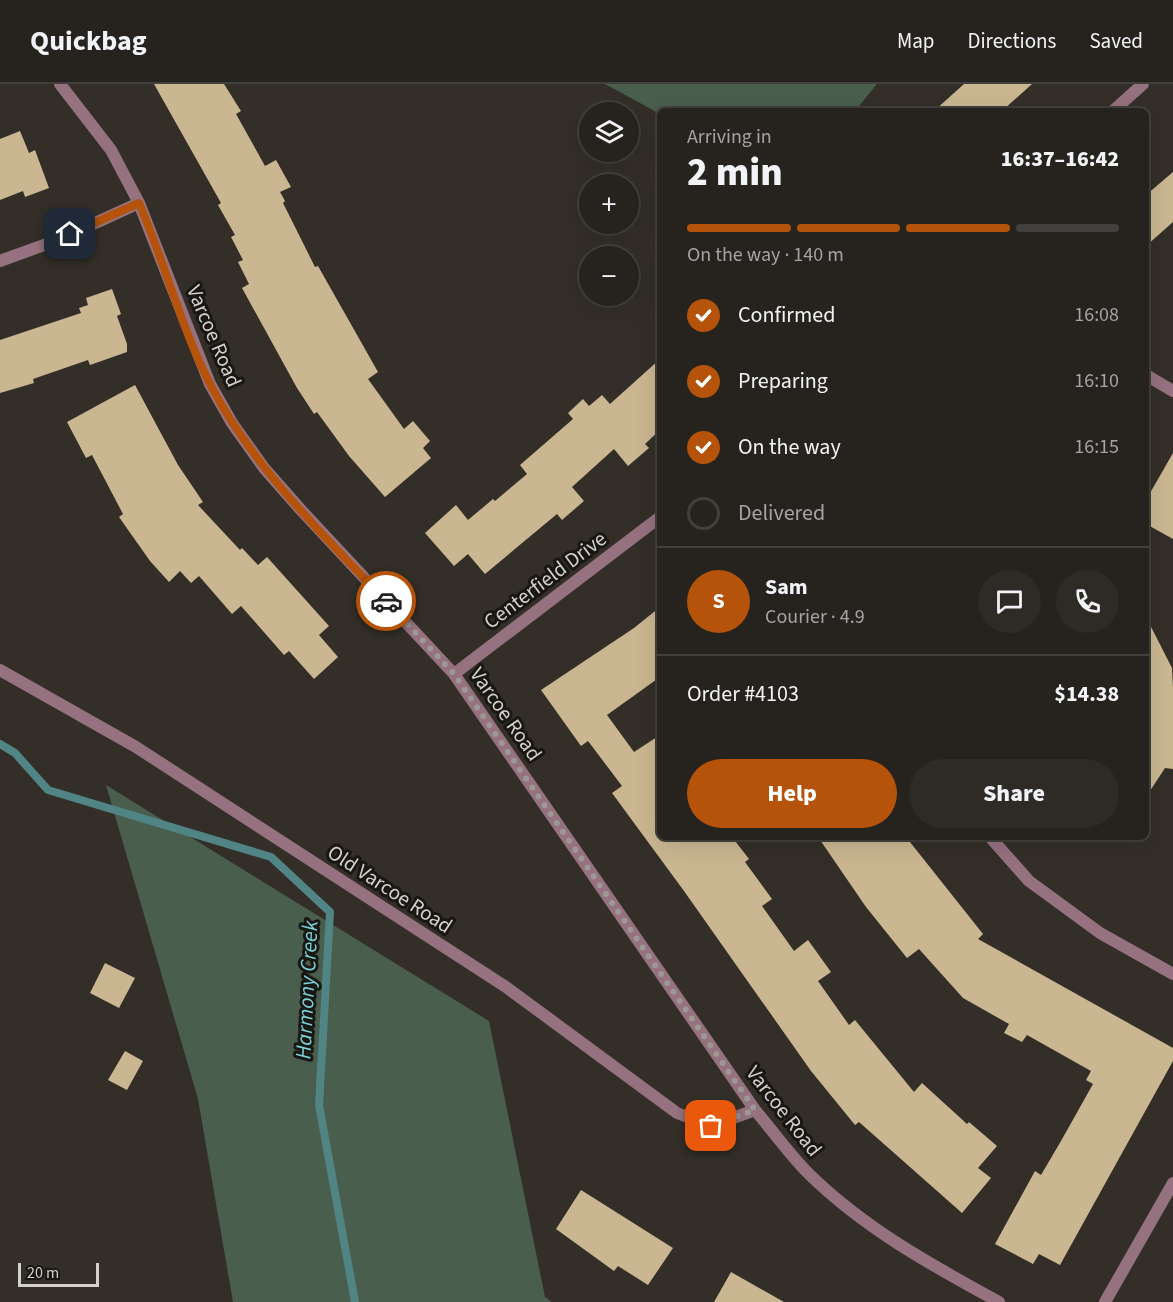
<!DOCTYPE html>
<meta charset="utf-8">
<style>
:root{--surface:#26231e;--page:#2e2b27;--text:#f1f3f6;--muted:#a4a4a4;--line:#42403c;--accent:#b45309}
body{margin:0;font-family:"Source Sans 3",sans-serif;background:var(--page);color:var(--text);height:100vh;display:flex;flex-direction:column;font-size:22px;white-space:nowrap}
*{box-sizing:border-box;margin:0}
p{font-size:20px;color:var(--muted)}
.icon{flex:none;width:33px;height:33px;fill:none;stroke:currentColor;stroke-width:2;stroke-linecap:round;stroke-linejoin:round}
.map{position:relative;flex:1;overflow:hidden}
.details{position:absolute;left:657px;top:24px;width:492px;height:732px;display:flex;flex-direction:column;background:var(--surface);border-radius:9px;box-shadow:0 6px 24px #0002,0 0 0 2px var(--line)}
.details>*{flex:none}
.tools{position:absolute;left:579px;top:18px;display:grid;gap:12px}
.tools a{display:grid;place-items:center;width:60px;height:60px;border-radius:50%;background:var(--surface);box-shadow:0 6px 24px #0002,0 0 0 2px var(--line);font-size:30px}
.scale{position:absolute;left:18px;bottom:15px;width:81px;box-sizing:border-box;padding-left:6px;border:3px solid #d4d1cd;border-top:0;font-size:16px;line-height:21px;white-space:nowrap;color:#d4d1cd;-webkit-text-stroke:4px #191714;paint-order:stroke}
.pin{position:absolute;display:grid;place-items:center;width:51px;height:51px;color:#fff;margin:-26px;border-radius:12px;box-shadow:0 3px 9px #0006}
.courier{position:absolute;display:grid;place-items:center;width:60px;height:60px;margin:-30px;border:4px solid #b45309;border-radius:50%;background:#fff;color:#222;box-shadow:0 2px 8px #0007}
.head em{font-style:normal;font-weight:800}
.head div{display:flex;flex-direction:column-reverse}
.head{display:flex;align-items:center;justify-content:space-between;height:102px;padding:0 30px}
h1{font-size:39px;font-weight:800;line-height:45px}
.bar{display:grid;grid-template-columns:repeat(4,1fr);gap:9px 6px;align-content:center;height:72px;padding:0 30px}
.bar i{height:8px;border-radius:4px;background:var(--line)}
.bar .current{background:var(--accent)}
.bar p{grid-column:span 4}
.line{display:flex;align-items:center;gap:15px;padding:0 30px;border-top:2px solid var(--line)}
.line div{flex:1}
.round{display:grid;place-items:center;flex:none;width:63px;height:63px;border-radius:32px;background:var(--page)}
ol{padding:0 30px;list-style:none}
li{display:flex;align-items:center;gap:18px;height:66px}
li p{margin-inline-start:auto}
li .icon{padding:6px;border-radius:50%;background:var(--accent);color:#fff;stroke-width:4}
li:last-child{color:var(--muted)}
li i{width:33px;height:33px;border:3px solid var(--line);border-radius:50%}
.action{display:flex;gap:12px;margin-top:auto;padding:12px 30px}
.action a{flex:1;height:69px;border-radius:36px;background:var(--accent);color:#fff;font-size:24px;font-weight:800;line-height:69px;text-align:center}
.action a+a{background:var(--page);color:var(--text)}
header{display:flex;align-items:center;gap:36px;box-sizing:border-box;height:84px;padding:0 30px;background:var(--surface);border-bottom:2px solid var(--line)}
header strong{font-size:28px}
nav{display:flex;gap:33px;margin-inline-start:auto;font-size:21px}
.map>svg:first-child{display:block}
</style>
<header>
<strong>Quickbag</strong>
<nav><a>Map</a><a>Directions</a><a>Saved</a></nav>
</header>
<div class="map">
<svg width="1173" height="1218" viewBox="0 0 1173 1218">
<rect width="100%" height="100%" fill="#332f28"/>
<path fill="#495e4c" d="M605,0H877L855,27H660V30Z
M106,701L489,937L545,1213L552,1218H233L198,1015Z"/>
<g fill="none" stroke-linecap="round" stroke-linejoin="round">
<path stroke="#508485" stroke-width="8" d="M0,660L15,669L48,706L271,773L330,828L319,1021L355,1218"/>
</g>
<path fill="#cab791" d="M154,0H224L241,27L236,30L265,82L276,76L291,103L280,108L285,117L283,119L315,183L318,182L378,288L368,295L404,345L413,337L430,357L423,364L431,374L385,413L349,372L317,328L314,330L297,304L242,204L249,200L238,178L243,176L231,153L235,151L218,121L221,119Z
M964,0H1032L1002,27H934Z
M20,47L29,69L35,66L49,104L25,113L23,107L0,116V55Z
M1173,88V138L1146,162V111Z
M112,205L121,230L117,232L127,260V268L90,281L88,276L33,295L34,299L0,309V256L81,229L79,224L88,221L86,214Z
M660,275V346L645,360L649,364L628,382L614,365L572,403L584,417L562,436L557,430L485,490L468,470L454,482L425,449L456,421L468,436L493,415L495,417L527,390L520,381L573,335L568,329L583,315L589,322L602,311L610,320Z
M135,301L178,381L203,418L198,421L240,466L242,464L258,481L267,473L329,542L319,551L338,573L314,595L289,567L284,571L241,522L232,530L199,492L191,499L180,487L169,498L150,477L119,433L123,430L92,371L86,374L67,338Z
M1173,369V455L1146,440V416Z
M660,523V593L607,631L634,668L660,651V753H732L749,775L745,778L772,815L762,822L794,867L808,856L831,888L818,897L849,941L855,936L914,1008L922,999L967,1040L969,1038L997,1062L978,1084L991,1094L962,1129L859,1038L855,1041L811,987L684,807L612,709L622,702L588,657L581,662L541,606L634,544Z
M1146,533L1172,584L1173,604V685L1165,684L1146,713Z
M818,753H906L983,850L978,855L1173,964V977L1060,1181L1039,1170L1033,1180L995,1160L1035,1087L1041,1091L1061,1057L1093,1000L1086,996L1091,987L1027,951L1022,958L1004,949L1009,940L963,914L919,865L907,874L866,823Z
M105,879L135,894L119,924L90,909Z
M125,967L143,977L127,1006L108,996Z
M581,1106L673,1164L648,1201L618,1182L614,1187L556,1145Z
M731,1188L784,1218H714Z"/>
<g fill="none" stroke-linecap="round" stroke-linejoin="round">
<path stroke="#967180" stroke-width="12" d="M60,0L111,66L139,119L210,300L232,339L264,384L301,426L454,590L755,1026C773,1047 789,1070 809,1090C864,1144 931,1181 999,1218
M1113,27L1143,0
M0,177L58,156L139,119
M1146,291L1173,307
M0,586L136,663L506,903L677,1029L711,1042L755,1026
M454,590L660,433
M990,753L1029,797L1100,849L1173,890
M1105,1218L1173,1099"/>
</g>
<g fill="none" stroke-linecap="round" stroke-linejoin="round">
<path stroke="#9c9893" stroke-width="6" stroke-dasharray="0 10.8" d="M386,517L454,590L755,1026L711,1042"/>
<path stroke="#b45309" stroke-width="8" d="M70,150L139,119C165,179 181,244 211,302C254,384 322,450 386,517"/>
</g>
<g text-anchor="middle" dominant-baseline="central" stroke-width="6" stroke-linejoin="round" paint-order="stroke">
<g font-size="21" fill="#d4d1cd" stroke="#191714">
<text transform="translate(214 252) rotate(67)">Varcoe Road</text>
<text transform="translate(545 496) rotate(-37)">Centerfield Drive</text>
<text transform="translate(506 630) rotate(55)">Varcoe Road</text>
<text transform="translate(390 805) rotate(33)">Old Varcoe Road</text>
<text transform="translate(784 1027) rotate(52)">Varcoe Road</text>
</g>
<g font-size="22" font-style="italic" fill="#7ad3d5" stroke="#191714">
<text transform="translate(307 906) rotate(-87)">Harmony Creek</text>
</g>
</g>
</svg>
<div class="tools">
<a><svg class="icon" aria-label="layers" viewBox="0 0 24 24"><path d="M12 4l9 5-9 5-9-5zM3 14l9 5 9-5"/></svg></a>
<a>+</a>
<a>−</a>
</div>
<div class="scale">20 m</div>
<div class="pin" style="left:711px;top:1042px;background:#ea580c"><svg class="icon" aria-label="bag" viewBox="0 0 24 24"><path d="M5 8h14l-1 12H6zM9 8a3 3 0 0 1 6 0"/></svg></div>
<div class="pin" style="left:70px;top:150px;background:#1f2937"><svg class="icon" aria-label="home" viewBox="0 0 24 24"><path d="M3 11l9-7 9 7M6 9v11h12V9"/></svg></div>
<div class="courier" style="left:386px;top:517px"><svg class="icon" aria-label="car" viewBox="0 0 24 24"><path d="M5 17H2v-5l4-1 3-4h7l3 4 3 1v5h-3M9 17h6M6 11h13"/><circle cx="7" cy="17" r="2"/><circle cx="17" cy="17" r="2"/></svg></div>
<section class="details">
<div class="head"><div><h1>2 min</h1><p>Arriving in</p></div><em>16:37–16:42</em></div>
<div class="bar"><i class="current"></i><i class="current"></i><i class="current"></i><i></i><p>On the way · 140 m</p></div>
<ol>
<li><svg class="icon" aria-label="check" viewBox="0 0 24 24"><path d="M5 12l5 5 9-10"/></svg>Confirmed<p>16:08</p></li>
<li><svg class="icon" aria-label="check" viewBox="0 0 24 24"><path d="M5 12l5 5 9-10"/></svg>Preparing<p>16:10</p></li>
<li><svg class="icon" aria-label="check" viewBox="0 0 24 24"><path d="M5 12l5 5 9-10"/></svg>On the way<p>16:15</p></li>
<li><i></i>Delivered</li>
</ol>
<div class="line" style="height:108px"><b class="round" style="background:var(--accent);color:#fff">S</b><div><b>Sam</b><p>Courier · 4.9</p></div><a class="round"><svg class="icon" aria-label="chat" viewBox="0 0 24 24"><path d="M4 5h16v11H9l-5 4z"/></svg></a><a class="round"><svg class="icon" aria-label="phone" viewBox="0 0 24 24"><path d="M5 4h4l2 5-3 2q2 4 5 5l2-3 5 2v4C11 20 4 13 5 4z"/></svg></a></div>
<div class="line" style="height:78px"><div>Order #4103</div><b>$14.38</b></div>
<div class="action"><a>Help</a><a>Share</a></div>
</section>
</div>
